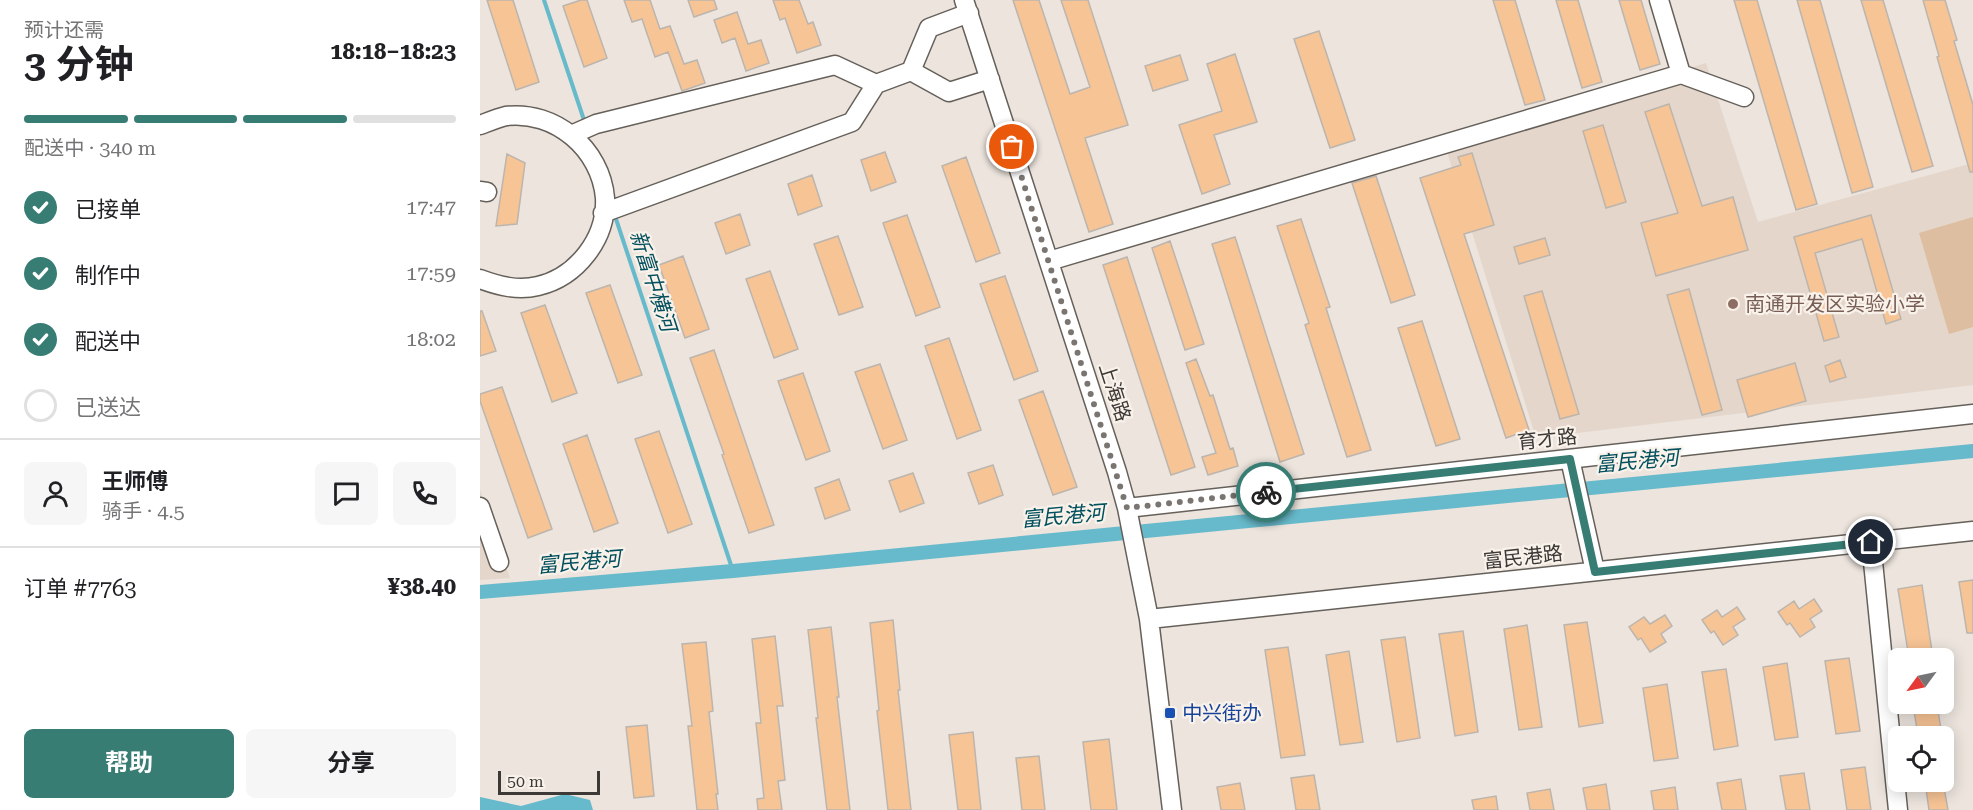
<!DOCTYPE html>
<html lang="zh">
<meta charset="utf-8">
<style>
:root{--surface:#fff;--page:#f6f6f6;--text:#202124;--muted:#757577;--line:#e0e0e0;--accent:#377d74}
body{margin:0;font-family:"Roboto Serif","Noto Sans SC",serif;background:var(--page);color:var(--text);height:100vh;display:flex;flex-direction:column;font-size:22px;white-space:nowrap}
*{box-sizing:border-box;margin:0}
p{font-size:20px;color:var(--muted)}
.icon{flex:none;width:33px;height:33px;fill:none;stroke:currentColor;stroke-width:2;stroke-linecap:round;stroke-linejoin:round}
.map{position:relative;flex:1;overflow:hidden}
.panel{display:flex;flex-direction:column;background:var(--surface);width:480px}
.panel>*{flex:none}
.needle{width:39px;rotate:237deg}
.fabs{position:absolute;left:1408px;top:648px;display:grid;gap:12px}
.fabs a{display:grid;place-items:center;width:66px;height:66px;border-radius:9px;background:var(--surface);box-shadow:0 3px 15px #0003;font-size:30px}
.scale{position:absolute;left:18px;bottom:15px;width:102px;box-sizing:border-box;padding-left:6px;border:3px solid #3c3936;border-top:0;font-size:16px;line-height:21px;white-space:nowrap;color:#3c3936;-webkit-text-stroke:4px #f9f2eb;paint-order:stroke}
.pin{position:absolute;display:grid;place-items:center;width:51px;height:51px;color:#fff;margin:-26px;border:3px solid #fff;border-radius:50%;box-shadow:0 2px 6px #0007}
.courier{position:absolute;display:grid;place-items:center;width:60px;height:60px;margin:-30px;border:4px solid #377d74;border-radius:50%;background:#fff;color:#222;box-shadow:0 2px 8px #0007}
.headline em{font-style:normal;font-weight:700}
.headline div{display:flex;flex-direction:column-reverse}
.headline{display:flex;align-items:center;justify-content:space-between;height:102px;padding:0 24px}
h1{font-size:39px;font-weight:700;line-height:45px}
.bar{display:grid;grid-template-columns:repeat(4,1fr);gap:9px 6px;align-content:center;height:72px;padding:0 24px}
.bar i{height:8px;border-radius:4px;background:var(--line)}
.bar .on{background:var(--accent)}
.bar p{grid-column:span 4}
.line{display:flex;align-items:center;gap:15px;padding:0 24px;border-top:2px solid var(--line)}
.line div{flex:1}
.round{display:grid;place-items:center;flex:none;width:63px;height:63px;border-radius:9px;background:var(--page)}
ol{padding:0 24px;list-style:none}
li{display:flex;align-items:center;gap:18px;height:66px}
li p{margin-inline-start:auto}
li .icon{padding:6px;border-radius:50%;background:var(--accent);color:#fff;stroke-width:4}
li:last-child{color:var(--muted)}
li i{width:33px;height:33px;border:3px solid var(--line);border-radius:50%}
.cta{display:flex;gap:12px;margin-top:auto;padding:12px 24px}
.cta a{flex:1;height:69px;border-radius:9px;background:var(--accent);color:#fff;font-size:24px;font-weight:700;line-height:69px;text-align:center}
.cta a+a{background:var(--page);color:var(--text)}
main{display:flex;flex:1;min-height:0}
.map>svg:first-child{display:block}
</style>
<main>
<section class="panel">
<div class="headline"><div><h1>3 分钟</h1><p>预计还需</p></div><em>18:18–18:23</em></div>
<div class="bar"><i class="on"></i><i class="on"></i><i class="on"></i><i></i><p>配送中 · 340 m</p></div>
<ol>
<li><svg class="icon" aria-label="check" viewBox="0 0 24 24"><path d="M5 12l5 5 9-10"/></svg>已接单<p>17:47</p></li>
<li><svg class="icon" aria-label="check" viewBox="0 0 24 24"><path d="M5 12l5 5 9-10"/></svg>制作中<p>17:59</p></li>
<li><svg class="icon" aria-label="check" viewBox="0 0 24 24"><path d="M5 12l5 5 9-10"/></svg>配送中<p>18:02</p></li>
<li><i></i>已送达</li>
</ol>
<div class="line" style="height:108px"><a class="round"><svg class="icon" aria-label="person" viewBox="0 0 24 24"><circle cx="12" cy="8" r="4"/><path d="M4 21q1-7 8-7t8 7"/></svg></a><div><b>王师傅</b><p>骑手 · 4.5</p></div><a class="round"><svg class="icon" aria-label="chat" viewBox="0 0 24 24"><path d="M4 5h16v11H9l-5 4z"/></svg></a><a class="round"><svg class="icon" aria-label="phone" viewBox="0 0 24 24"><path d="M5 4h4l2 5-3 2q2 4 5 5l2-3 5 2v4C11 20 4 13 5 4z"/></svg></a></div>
<div class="line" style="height:78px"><div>订单 #7763</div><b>¥38.40</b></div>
<div class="cta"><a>帮助</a><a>分享</a></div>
</section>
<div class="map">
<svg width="1493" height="810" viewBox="0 0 1493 810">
<rect width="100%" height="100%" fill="#ece4dd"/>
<path fill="#e4d6ca" d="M1226,63L1278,222L1493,163V385L1056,438L964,142Z
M0,490L30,578L0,580Z"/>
<path fill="#debea0" d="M1493,217V327L1469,334L1439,233Z"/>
<path fill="#67bacb" d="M85,794L110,800L113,810H0V797L41,806Z"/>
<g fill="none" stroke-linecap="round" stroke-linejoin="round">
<path stroke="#67bacb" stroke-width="4" d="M64,0L105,123
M134,213L253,571"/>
<path stroke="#67bacb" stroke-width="14" d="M0,592L253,571L1493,451"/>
</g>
<path fill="#f7c495" stroke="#bcb5ae" stroke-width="1.5" d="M7,0H33L59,82L36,90Z
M101,0H107L127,58L104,67L83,6Z
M144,0H170L180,29L190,26L204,64L217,60L225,83L202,91L188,52L175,57L162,19L152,22Z
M208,0H234L237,9L214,17Z
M293,0H319L328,24L333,22L341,45L317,53L305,18L300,20Z
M533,0H559L590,94L610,87L581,0H608L648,125L605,138L633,224L609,232Z
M1013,0H1035L1065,100L1045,105Z
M1076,0H1098L1122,82L1102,88Z
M1139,0H1161L1180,64L1160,70Z
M1254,0H1277L1337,204L1316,210Z
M1317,0H1340L1393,187L1372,193Z
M1381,0H1403L1453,166L1432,172Z
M1443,0H1465L1477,40L1474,41L1493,105V172H1490L1457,57L1459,56Z
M257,12L268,44L281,40L289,63L266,71L255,38L242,43L234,20Z
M839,31L875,140L850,148L814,39Z
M755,54L777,122L734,135L750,184L722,194L699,125L742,111L727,64Z
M700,55L708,80L673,91L665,66Z
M1189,104L1222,206L1253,197L1268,250L1176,276L1161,223L1198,213L1165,112Z
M1123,125L1146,202L1126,208L1103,131Z
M405,152L416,182L391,191L381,160Z
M992,153L1014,225L984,234L1049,430L1026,438L940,178L981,165L978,157Z
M27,154L45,163L37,224L16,226Z
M486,157L520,253L496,262L462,166Z
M332,175L342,206L318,215L308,184Z
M896,176L935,295L911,303L872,183Z
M260,214L270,245L246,254L235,223Z
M427,215L460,307L436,316L403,223Z
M1391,215L1421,319L1406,324L1382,239L1335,253L1359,337L1344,341L1314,237Z
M821,219L850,307L846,308L891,450L867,457L825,325L829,323L797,226Z
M358,236L383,307L359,315L334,244Z
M755,237L824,454L800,462L732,244Z
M1065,238L1070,255L1039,264L1034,247Z
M690,241L724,344L705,350L672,248Z
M203,256L229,329L205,338L179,265Z
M647,257L715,467L691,475L623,265Z
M290,271L318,349L294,358L266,279Z
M525,276L558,371L534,380L500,284Z
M130,285L162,375L138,383L106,293Z
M1209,289L1242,410L1222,415L1187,295Z
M1062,291L1099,414L1080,419L1044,296Z
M65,305L97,393L72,402L41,313Z
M0,311H2L16,351L0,356Z
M942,321L980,439L956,446L918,328Z
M469,338L501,430L477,439L445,346Z
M234,350L294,525L269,533L242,455L244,454L210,358Z
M716,359L730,396L733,395L750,449L753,448L758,466L728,475L722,457L736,453L706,363Z
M1360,360L1366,377L1350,382L1345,366Z
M1315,363L1326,401L1268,417L1257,380Z
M400,364L427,440L403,449L375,372Z
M323,373L350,451L326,460L298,381Z
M22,387L72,529L48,538L0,401V394Z
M563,391L597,487L573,495L539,400Z
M179,431L212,524L188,533L155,439Z
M107,435L138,523L114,532L83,444Z
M513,465L523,495L499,504L488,473Z
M433,473L444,503L420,512L409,481Z
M359,479L370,510L345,519L335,488Z
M1493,580V633H1487L1479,582Z
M1442,585L1453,658H1429L1418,589Z
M1334,599L1342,611L1330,619L1335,627L1320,637L1310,623L1307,625L1298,612L1314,601L1319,609Z
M1257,607L1265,619L1253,627L1258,635L1243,645L1234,631L1231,633L1222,620L1237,610L1242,617Z
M1185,615L1192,626L1181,634L1186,642L1170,652L1161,638L1158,640L1149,627L1164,617L1170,624Z
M413,620L420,690H418L431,810H408L397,711L399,710L390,623Z
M1107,622L1123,723L1099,727L1084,625Z
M1047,625L1062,727L1039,730L1024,629Z
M351,627L359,697H357L370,810H347L336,718H338L328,630Z
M983,631L998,732L975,736L959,634Z
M295,636L303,706H297L305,780L298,781L302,810H278L277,799L284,798L276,723H281L272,639Z
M925,637L940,738L917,742L901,640Z
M226,642L233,711L229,712L238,794H236L238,810H217L208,726H212L202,644Z
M808,647L825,755L801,758L785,650Z
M869,651L883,742L860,745L846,655Z
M1369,658L1380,731L1356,734L1345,661Z
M1307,663L1318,737L1295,740L1283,667Z
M1246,669L1258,746L1234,750L1222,672Z
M1187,684L1198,758L1174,761L1163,688Z
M1433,704H1457L1462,736H1438Z
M167,725L174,796L154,798L146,727Z
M493,732L501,810H478L469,735Z
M629,739L637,810H611L603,742Z
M559,756L565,810H542L536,758Z
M1385,767L1391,810H1367L1361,770Z
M1324,773L1330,810H1306L1300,776Z
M834,775L840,810H816L811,778Z
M1261,779L1266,810H1242L1237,783Z
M1445,782H1463L1468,810H1449Z
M760,783L765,810H741L737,787Z
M1126,784L1130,810H1107L1103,788Z
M1195,787L1198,810H1174L1171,791Z
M1070,789L1074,810H1050L1047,793Z
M1016,796L1018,810H994L992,800Z"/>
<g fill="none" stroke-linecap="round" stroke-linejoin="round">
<g stroke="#66605a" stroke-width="21">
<path id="minor" d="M484,0L637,472L647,508L669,619L692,810
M1179,0L1201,74
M489,13L449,28L431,71L469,92L510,79
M396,84L431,71
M0,125C8,122 18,118 26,116C75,110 121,149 125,198C127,238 97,277 58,286C38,291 19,286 0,279
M91,135L116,124L355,65L396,84L372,122L123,213
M0,191L7,192
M569,261L1201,74L1264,97
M1090,459L1115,571
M0,507L19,562
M647,508L1493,414
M1391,542L1418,810
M669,619L1493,531"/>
</g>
<use href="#minor" stroke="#fff" stroke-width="18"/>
</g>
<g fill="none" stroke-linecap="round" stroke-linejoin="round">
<path stroke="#7a7570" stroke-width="6" stroke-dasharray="0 10.8" d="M532,147L647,508L786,492"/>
<path stroke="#377d74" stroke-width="8" d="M786,492L1090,459L1115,572L1391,542"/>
</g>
<circle fill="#8d6e63" stroke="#f9f2eb" stroke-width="2" cx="1253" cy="304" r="6"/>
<rect fill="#1a4fb4" stroke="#f9f2eb" stroke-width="2" x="684" y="707" width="12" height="12" rx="3"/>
<g text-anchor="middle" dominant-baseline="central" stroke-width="4.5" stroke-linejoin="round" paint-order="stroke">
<g font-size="20" fill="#785e54" stroke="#f9f2eb" text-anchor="start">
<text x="1265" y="304">南通开发区实验小学</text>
</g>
<g font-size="20" fill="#3c3936" stroke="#f9f2eb">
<text transform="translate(635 392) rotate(72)">上海路</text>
<text transform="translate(1067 439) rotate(-6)">育才路</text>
<text transform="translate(1043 557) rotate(-6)">富民港路</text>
</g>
<g font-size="20" fill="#164399" stroke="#f9f2eb" text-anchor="start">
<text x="702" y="713">中兴街办</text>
</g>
<g font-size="21" font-style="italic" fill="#02505d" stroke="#f9f2eb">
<text transform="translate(173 281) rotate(72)">新富中横河</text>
<text transform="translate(1157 461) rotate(-5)">富民港河</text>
<text transform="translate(583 516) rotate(-5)">富民港河</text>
<text transform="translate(99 562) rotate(-5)">富民港河</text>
</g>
</g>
</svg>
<div class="fabs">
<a><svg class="needle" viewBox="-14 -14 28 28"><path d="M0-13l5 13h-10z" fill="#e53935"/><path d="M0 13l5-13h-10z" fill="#757577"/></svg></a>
<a><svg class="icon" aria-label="locate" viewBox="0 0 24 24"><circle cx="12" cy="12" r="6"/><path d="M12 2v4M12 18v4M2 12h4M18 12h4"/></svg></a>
</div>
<div class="scale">50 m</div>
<div class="pin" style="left:532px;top:147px;background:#ea580c"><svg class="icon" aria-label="bag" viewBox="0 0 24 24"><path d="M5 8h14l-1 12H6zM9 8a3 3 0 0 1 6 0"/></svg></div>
<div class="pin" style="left:1391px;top:542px;background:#1f2937"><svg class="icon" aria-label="home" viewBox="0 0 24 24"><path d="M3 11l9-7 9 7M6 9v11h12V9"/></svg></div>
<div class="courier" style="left:786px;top:492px"><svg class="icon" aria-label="bike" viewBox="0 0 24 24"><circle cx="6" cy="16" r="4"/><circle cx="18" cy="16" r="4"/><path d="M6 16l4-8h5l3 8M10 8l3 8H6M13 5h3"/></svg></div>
</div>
</main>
